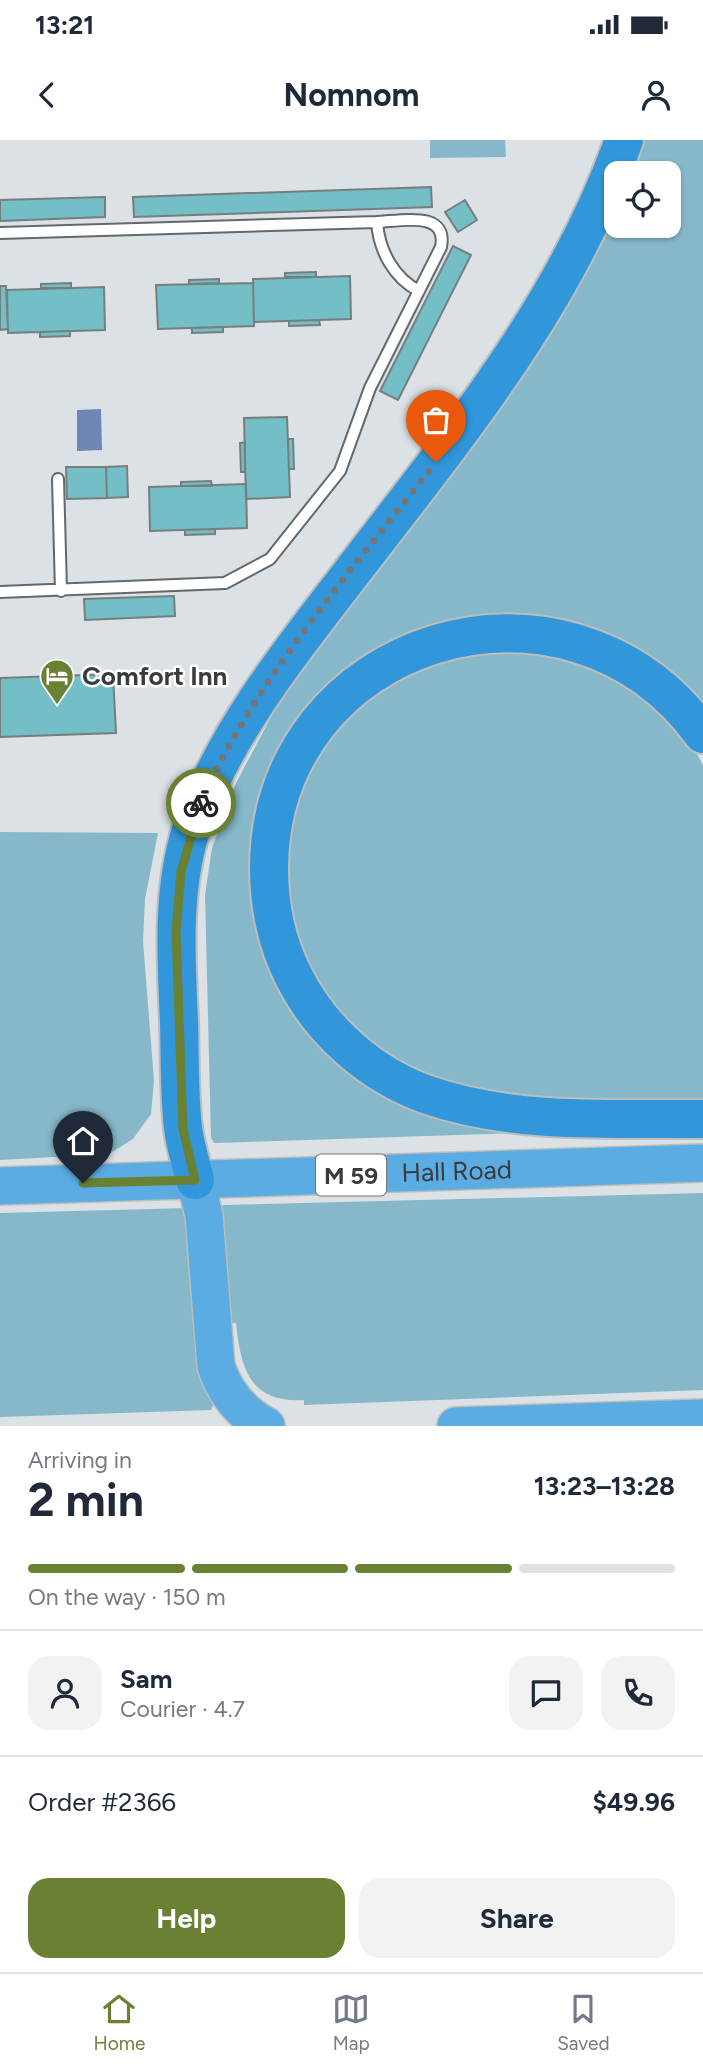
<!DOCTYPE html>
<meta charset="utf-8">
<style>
:root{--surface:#fff;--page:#f2f2f3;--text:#1f2937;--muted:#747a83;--line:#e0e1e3;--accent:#6a8134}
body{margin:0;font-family:Figtree,sans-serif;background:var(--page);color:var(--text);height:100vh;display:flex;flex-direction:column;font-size:26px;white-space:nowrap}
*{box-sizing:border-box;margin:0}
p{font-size:23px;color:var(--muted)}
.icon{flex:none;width:38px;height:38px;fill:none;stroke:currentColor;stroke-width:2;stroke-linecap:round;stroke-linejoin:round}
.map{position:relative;height:1286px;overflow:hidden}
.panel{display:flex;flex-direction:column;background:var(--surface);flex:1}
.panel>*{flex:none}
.controls{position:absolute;left:604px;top:21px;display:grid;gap:14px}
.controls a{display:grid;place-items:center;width:77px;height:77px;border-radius:14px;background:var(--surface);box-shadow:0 2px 5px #0004;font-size:35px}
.pin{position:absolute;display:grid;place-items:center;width:60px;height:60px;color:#fff;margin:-72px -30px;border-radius:50% 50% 50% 0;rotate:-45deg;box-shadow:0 0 7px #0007}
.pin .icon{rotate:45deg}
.courier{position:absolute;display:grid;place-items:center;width:70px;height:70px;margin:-35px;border:5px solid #6a8134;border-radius:50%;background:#fff;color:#222;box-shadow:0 2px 9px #0007}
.overview em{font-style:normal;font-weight:700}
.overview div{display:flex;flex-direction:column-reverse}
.overview{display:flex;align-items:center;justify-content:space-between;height:119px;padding:0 28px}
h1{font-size:46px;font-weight:700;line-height:52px}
.bar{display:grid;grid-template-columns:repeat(4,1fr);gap:10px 7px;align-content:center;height:84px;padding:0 28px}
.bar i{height:9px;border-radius:5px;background:var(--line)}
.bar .current{background:var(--accent)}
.bar p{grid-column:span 4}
.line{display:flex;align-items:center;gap:18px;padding:0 28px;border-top:2px solid var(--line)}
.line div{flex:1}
.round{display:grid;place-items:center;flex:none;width:74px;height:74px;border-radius:21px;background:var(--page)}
.cta{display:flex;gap:14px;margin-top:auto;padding:14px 28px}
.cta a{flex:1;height:80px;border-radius:21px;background:var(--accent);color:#fff;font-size:28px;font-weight:700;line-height:80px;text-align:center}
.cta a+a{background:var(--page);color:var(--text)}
.status{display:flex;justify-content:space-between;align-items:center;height:49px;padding:0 35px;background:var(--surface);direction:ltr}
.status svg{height:19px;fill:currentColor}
header{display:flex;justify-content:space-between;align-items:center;height:91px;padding:0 28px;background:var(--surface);font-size:32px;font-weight:700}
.tab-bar{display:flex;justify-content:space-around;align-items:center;height:98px;border-top:2px solid var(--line);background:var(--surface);font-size:19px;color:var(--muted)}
.tab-bar a{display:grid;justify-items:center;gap:4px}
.tab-bar .current{color:var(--accent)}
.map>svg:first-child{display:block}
</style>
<div class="status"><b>13:21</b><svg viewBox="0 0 49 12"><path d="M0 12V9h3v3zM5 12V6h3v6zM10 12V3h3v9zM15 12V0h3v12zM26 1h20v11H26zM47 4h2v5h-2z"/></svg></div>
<header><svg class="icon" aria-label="back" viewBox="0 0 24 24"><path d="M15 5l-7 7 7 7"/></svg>Nomnom<svg class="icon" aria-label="person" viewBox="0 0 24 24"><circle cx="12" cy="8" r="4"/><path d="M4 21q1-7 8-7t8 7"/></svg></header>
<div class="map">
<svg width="703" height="1286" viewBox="0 0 703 1286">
<rect width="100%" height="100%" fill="#dbe1e4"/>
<path fill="#87b8ca" d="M430,0H505L506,17L430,18Z
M639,0H703V571L693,559L457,484L279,623L298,866L521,993L214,1003L211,998L205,755L212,708L236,643L278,564L354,457L616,58V86H668V33H626Z
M499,508L560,515L622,538L690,602L703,625V958C611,957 495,971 411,927C260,848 244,644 385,546C419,522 458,515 499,508Z
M0,692L158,693L145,759L143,801L154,941L151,974L133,999L109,1014L0,1020Z
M703,1053V1250L304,1265V1260C249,1263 241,1228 236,1183H231L220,1068L223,1065Z
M187,1068L190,1071L196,1221L213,1265L211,1270L0,1277V1073Z"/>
<path fill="#6f87b4" d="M101,269L102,310L77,311V270Z"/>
<path fill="#74bec5" stroke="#777e7e" stroke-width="2" d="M431,47L432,67L134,77L133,57Z
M105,57V77L0,81V60Z
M465,60L477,80L458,92L445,72Z
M453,106L471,115L398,260L380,251Z
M316,132V137H285V133Z
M350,136L351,179L254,182L253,139Z
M219,139V143L189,144V140Z
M71,143V148H41V144Z
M253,143L254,186L158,189L156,145Z
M0,146H6L8,189L0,190Z
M104,147L105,190L8,193L7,150Z
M319,180L320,185L289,186V181Z
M223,187V192L192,193V188Z
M70,191V196L40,197V192Z
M287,277L290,357L246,359L244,278Z
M288,299H293L294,329H289Z
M245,302V332H241L240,303Z
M127,326L128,357L107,358L106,327Z
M66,327H106L107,358L67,359Z
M211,341L212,346H181V342Z
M246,344L247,388L150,391L149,347Z
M215,389V394L185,395V390Z
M174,456L175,476L85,480L84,459Z
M113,534L116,593L0,597V538Z"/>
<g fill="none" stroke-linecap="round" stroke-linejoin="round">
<g stroke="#63686b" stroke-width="14">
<path id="service" d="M0,93L377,82C379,111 394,138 419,151
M58,339L61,451
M0,452L225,443L270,419L340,331L370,248L441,107C448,70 401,81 377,82"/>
</g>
<g stroke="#bcbdbd" stroke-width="40">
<g id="trunk">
<path d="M195,1040L204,1075L216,1226C225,1253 241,1273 266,1286"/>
<path id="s1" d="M0,1046L703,1023"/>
<path d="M456,1286L703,1278"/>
</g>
</g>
<g stroke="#bcbdbd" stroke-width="42">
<path id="motorway" d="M703,594C567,407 269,497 269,729C269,765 277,804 294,837C321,891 371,935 428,955C516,985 611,978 703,979
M195,1040C191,1023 185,1005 183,988C179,953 180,917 179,882C176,814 171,743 195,678C228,589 292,510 349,436C454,299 566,165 624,0"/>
</g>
<use href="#service" stroke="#fff" stroke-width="10"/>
<use href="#trunk" stroke="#5aace2" stroke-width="37"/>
<use href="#motorway" stroke="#3197da" stroke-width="38"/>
</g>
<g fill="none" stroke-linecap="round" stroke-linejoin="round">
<path stroke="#727677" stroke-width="7" stroke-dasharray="0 12.6" d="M201,663C252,543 356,425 436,322"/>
<path stroke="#6a8134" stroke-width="9" d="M83,1043L195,1040L183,989L176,791L181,732L201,663"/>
</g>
<defs>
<g id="hotel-pin" transform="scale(1.75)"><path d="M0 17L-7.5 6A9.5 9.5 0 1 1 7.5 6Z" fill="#6a8134" stroke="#fff"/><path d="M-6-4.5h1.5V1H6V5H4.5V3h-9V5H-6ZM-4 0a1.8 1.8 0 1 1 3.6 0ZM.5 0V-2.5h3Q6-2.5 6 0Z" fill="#fff"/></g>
</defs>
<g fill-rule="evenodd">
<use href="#hotel-pin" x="57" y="536"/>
</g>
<g text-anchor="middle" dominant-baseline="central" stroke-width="5" stroke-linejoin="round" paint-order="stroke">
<rect fill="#fff" stroke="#747677" stroke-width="2" x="316" y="1014.5" width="70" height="41" rx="5"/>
<g font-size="24" font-weight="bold" fill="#393c3d">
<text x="351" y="1035">M 59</text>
</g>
<g font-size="26" font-weight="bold" fill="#393c3d" stroke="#fff" text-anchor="start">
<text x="82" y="536">Comfort Inn</text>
</g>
<g font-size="26" fill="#393c3d" stroke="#fff">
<text stroke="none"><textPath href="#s1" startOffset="457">Hall Road</textPath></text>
</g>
</g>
</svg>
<div class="controls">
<a><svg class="icon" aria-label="locate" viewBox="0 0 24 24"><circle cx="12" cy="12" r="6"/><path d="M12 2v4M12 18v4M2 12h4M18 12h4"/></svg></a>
</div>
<div class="pin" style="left:436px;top:322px;background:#ea580c"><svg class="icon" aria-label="bag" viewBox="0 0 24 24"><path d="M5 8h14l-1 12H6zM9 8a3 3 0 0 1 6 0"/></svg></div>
<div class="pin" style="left:83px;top:1043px;background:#1f2937"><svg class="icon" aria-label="home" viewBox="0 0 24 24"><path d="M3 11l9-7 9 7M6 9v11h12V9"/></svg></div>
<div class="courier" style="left:201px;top:663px"><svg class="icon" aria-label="bike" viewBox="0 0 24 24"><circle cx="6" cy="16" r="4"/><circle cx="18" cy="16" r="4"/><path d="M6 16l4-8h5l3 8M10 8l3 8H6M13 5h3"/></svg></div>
</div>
<section class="panel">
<div class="overview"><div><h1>2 min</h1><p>Arriving in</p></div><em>13:23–13:28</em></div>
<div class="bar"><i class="current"></i><i class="current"></i><i class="current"></i><i></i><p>On the way · 150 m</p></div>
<div class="line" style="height:126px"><a class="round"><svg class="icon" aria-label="person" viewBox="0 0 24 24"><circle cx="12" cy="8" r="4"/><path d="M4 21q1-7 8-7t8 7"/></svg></a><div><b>Sam</b><p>Courier · 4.7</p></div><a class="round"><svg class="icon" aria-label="chat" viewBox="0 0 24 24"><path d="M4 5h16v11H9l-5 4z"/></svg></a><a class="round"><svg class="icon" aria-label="phone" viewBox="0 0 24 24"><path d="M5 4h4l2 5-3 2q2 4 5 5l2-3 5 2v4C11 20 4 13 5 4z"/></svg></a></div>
<div class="line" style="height:91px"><div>Order #2366</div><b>$49.96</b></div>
<div class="cta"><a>Help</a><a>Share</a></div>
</section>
<nav class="tab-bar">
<a class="current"><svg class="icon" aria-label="home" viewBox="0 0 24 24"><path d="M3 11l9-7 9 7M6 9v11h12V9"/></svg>Home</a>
<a><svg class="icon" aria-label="map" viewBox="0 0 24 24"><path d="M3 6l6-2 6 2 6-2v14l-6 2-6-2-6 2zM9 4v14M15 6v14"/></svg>Map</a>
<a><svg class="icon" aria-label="saved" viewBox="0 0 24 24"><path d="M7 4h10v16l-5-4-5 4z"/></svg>Saved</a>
</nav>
